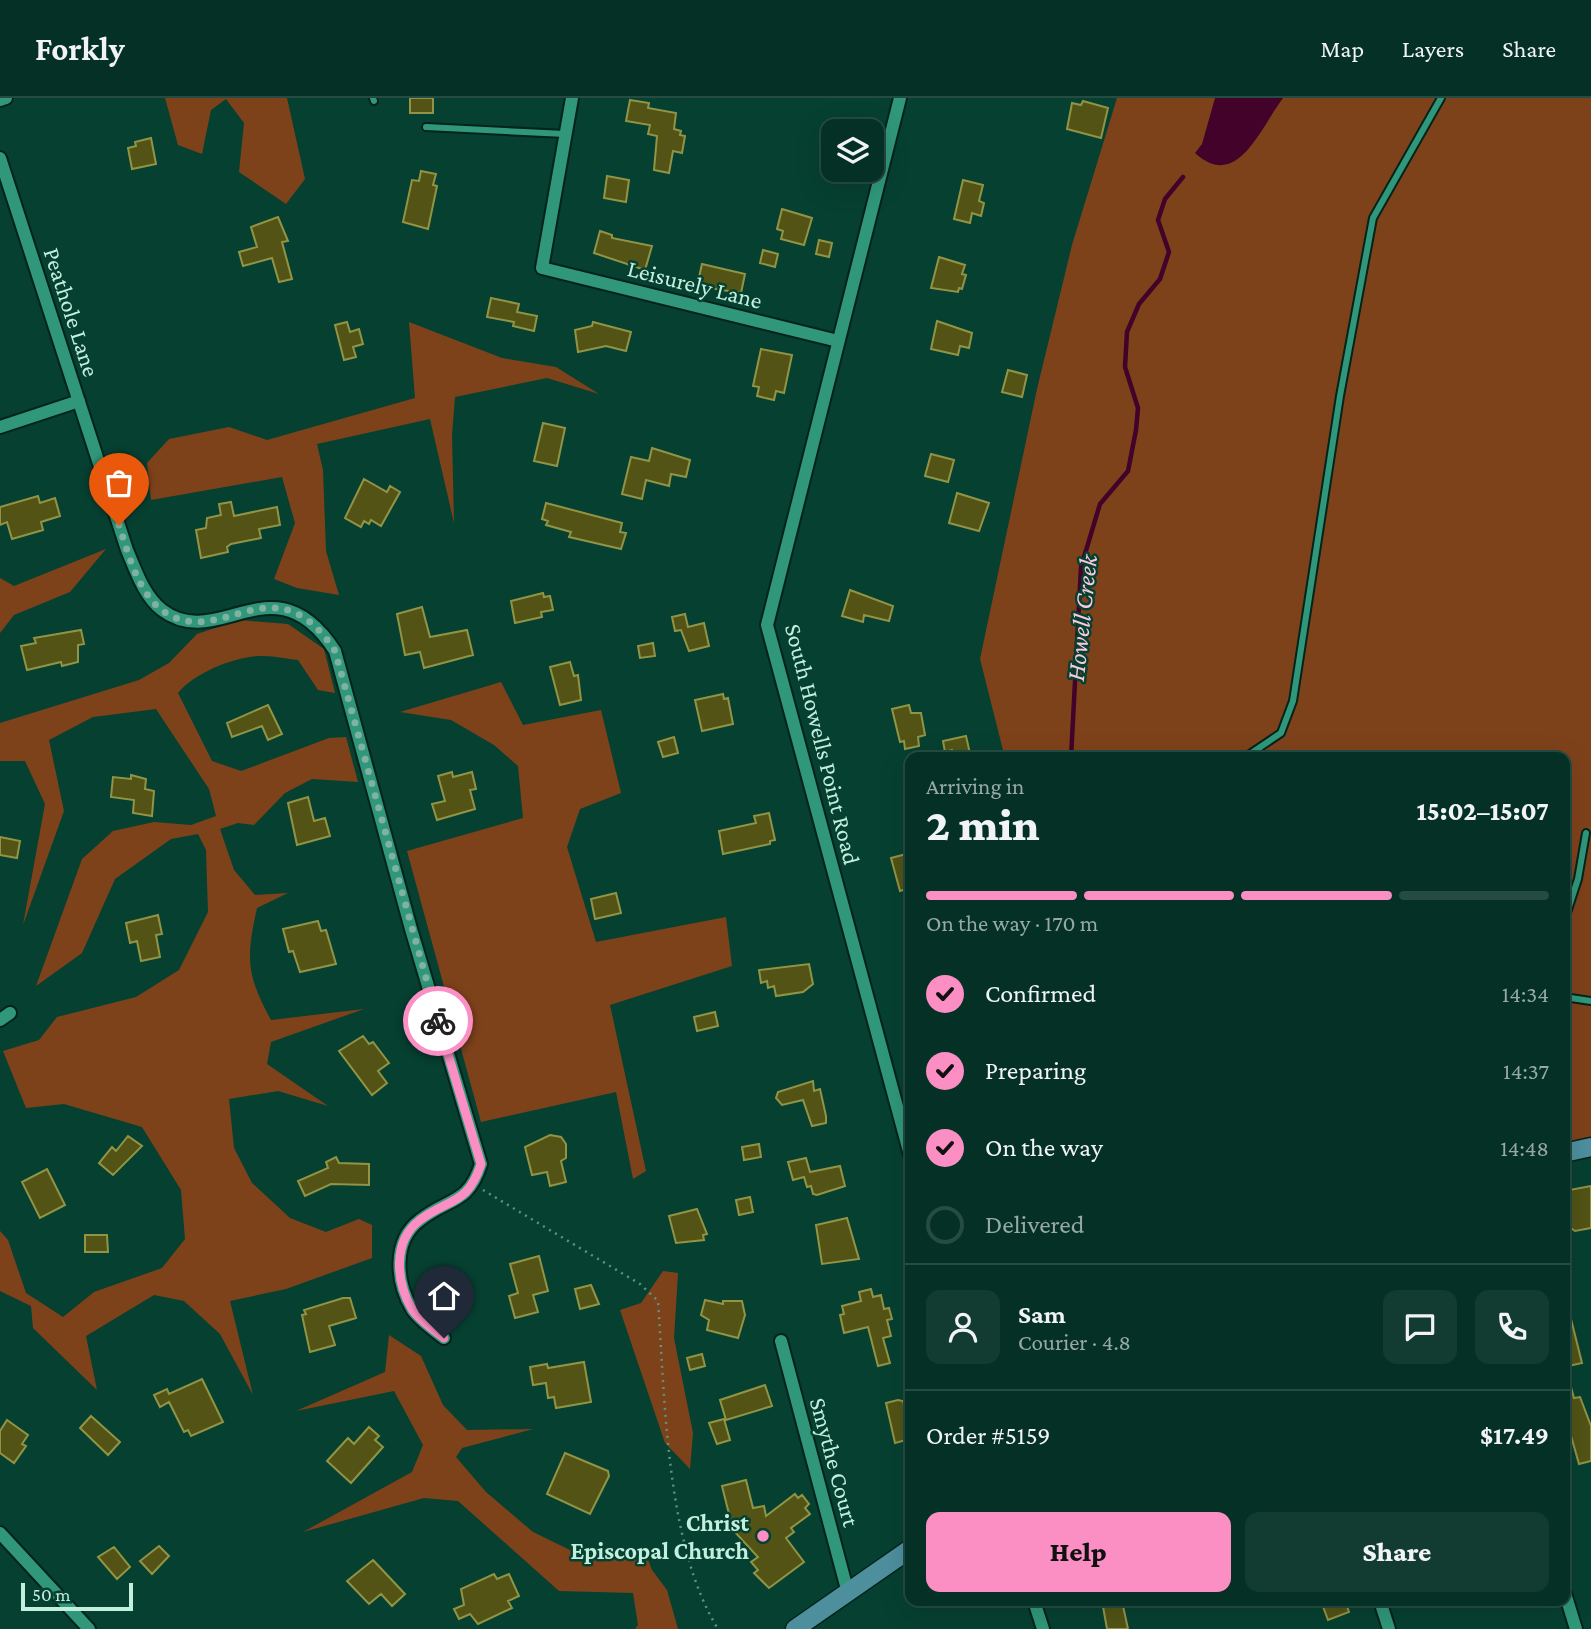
<!DOCTYPE html>
<meta charset="utf-8">
<style>
:root{--surface:#043025;--page:#123c32;--text:#f1f3f6;--muted:#97a9a7;--line:#254b42;--accent:#fb8fc3}
body{margin:0;font-family:"Crimson Pro",serif;background:var(--page);color:var(--text);height:100vh;display:flex;flex-direction:column;font-size:26px;white-space:nowrap}
*{box-sizing:border-box;margin:0}
p{font-size:23px;color:var(--muted)}
.icon{flex:none;width:38px;height:38px;fill:none;stroke:currentColor;stroke-width:2;stroke-linecap:round;stroke-linejoin:round}
.map{position:relative;flex:1;overflow:hidden}
.panel{position:absolute;left:905px;top:654px;width:665px;height:854px;display:flex;flex-direction:column;background:var(--surface);border-radius:14px;box-shadow:0 7px 28px #0002,0 0 0 2px var(--line)}
.panel>*{flex:none}
.buttons{position:absolute;left:821px;top:21px;display:grid;gap:14px}
.buttons a{display:grid;place-items:center;width:63px;height:63px;border-radius:14px;background:var(--surface);box-shadow:0 7px 28px #0002,0 0 0 2px var(--line);font-size:35px}
.scale{position:absolute;left:21px;bottom:18px;width:112px;box-sizing:border-box;padding-left:7px;border:4px solid #c2efde;border-top:0;font-size:19px;line-height:24px;white-space:nowrap;color:#c2efde;-webkit-text-stroke:5px #064031;paint-order:stroke}
.pin{position:absolute;display:grid;place-items:center;width:60px;height:60px;color:#fff;margin:-72px -30px;border-radius:50% 50% 50% 0;rotate:-45deg;box-shadow:0 0 7px #0007}
.pin .icon{rotate:45deg}
.courier{position:absolute;display:grid;place-items:center;width:70px;height:70px;margin:-35px;border:5px solid #fb8fc3;border-radius:50%;background:#fff;color:#222;box-shadow:0 2px 9px #0007}
.overview em{font-style:normal;font-weight:800}
.overview div{display:flex;flex-direction:column-reverse}
.overview{display:flex;align-items:center;justify-content:space-between;height:119px;padding:0 21px}
h1{font-size:46px;font-weight:800;line-height:52px}
.bar{display:grid;grid-template-columns:repeat(4,1fr);gap:10px 7px;align-content:center;height:84px;padding:0 21px}
.bar i{height:9px;border-radius:5px;background:var(--line)}
.bar .selected{background:var(--accent)}
.bar p{grid-column:span 4}
.line{display:flex;align-items:center;gap:18px;padding:0 21px;border-top:2px solid var(--line)}
.line div{flex:1}
.round{display:grid;place-items:center;flex:none;width:74px;height:74px;border-radius:14px;background:var(--page)}
ol{padding:0 21px;list-style:none}
li{display:flex;align-items:center;gap:21px;height:77px}
li p{margin-inline-start:auto}
li .icon{padding:7px;border-radius:50%;background:var(--accent);color:#111;stroke-width:4}
li:last-child{color:var(--muted)}
li i{width:38px;height:38px;border:4px solid var(--line);border-radius:50%}
.cta{display:flex;gap:14px;margin-top:auto;padding:14px 21px}
.cta a{flex:1;height:80px;border-radius:14px;background:var(--accent);color:#111;font-size:28px;font-weight:800;line-height:80px;text-align:center}
.cta a+a{background:var(--page);color:var(--text)}
header{display:flex;align-items:center;gap:42px;box-sizing:border-box;height:98px;padding:0 35px;background:var(--surface);border-bottom:2px solid var(--line)}
header strong{font-size:33px}
nav{display:flex;gap:38px;margin-inline-start:auto;font-size:24px}
.map>svg:first-child{display:block}
</style>
<header>
<strong>Forkly</strong>
<nav><a>Map</a><a>Layers</a><a>Share</a></nav>
</header>
<div class="map">
<svg width="1591" height="1531" viewBox="0 0 1591 1531">
<rect width="100%" height="100%" fill="#064031"/>
<path fill="#7e421b" d="M165,0H287L305,81L286,106L239,74L244,25L226,1L211,12L202,56L178,47Z
M1117,0H1591V1049L1565,1055L1564,660H1005L980,561L1037,291L1072,147Z
M409,224L502,260L556,269L599,296L547,280L455,299L452,337L454,425L430,321L317,346L323,372L326,453L339,497L297,490L274,481L295,425L282,379L151,402L147,365L169,341L229,329L267,342L415,300Z
M106,451L70,494L14,517L0,535V480L14,488Z
M239,522L288,526L324,551L335,595L318,592L298,562C287,561 275,558 264,558C238,557 195,574 178,595L212,663L241,673L329,640L346,639L358,684L312,681L285,695L254,727L238,725L220,731L234,772L255,797L288,795L257,810C246,860 246,876 271,922L364,911L271,944L267,966L328,1008L278,993L229,1001L234,1050L252,1085L290,1120L326,1134L359,1121L372,1127V1160L286,1191L230,1203L253,1297L220,1236L184,1203L154,1197L86,1238L97,1292L33,1230L31,1208L0,1193V1133L8,1142L26,1195L63,1219L94,1194L162,1170L185,1141L181,1092L142,1029L64,1006L26,1010L3,953L39,942L57,919L136,899L179,872L208,814L206,752L198,736L171,741L115,781L82,855L36,888L82,761L113,733L154,724L191,727L216,718L209,691L156,611L93,619L49,642L64,713L23,827L45,706L25,663H0V625L139,582L169,565L197,536Z
M501,584L523,627L601,612L621,695L580,711L567,749L596,844L726,819L732,868L610,907L646,1073L633,1081L616,994L481,1024L407,753L523,720L518,668L494,647L451,622L400,614Z
M663,1173L678,1175L674,1240L693,1335L690,1371L665,1345L620,1212L641,1205Z
M389,1237L421,1258L443,1307L467,1332L533,1331L462,1350L456,1359L486,1394L533,1434L570,1452L609,1451L647,1459L652,1472L667,1492L678,1531H635L638,1527L633,1495L559,1493L458,1403L424,1400L303,1434L412,1374L423,1347L394,1293L296,1313L385,1274Z"/>
<path fill="#420229" d="M1215,0H1283C1261,29 1237,94 1195,55L1202,46Z"/>
<g fill="none" stroke-linecap="round" stroke-linejoin="round">
<path stroke="#420229" stroke-width="4.5" d="M1071,660L1081,469L1100,406L1128,373L1136,332L1138,310L1125,269L1127,234L1139,206L1160,181L1169,154L1158,122L1165,101L1183,79"/>
</g>
<path fill="#525315" stroke="#929445" stroke-width="2" d="M410,0H433V15H410Z
M630,2L649,5L648,10L676,15L674,31L681,33L680,37L685,38L682,55L673,53L669,75L654,72L657,38L648,36L650,27L626,23Z
M1083,3L1108,10L1101,40L1067,31L1072,5L1081,7Z
M151,40L156,66L132,71L128,50L136,48L135,44Z
M421,73L436,76L433,87L437,88L428,131L403,124L412,82L419,83Z
M607,78L629,82L626,104L604,100Z
M963,82L983,87L979,103L984,105L981,118L972,115L970,125L954,121Z
M782,111L812,120L804,147L781,141L783,133L777,131Z
M278,119L288,143L282,144L292,181L279,184L272,160L243,168L239,154L257,149L251,129Z
M600,133L612,137V140L652,148L645,172L594,155Z
M819,142L832,145L829,159L816,156Z
M763,152L778,156L775,169L760,165Z
M939,159L965,167L962,176L966,177L962,191L959,190L958,194L931,190Z
M702,166L745,176L741,195L697,188Z
M491,200L519,206L517,214L537,218L534,233L513,228L514,224L487,219Z
M937,223L972,235L969,250L960,248L958,257L931,251Z
M347,224L350,234L359,231L363,246L353,249L356,259L344,262L335,227Z
M593,224L631,234L626,253L606,248L578,254L575,232L592,228Z
M761,251L792,257L784,295L776,293L774,302L757,298L759,289L753,288Z
M1008,272L1027,277L1022,299L1002,294Z
M543,325L565,330L557,368L534,363Z
M652,350L690,362L686,379L671,376L669,388L646,382L642,401L622,396L631,359L649,363Z
M931,356L954,362L948,384L925,378Z
M364,381L387,394L390,388L400,394L381,428L371,422L369,426L364,423L361,429L345,420Z
M957,395L989,405L979,433L949,425Z
M38,398L40,405L55,400L60,418L41,424L43,432L12,441L7,424L0,427V409Z
M231,404L234,418L277,409L280,427L259,431L261,440L231,446L227,449L228,454L201,460L196,432L206,430L207,420L221,417L219,406Z
M546,405L622,425L620,434L626,435L621,451L569,439L571,434L546,427L548,423L542,421Z
M850,492L893,508L889,523L864,517L863,524L842,518Z
M543,495L544,499L550,498L553,512L541,514L542,519L515,525L511,503Z
M422,509L430,539L467,532L473,557L424,570L420,554L405,557L397,516Z
M685,516L688,529L704,525L709,548L689,553L681,532L675,533L672,519Z
M81,532L84,546L78,547V564L62,568L61,564L27,572L21,548L36,545L34,540Z
M653,545L655,558L640,560L638,548Z
M570,564L574,578L578,577L581,602L560,607L550,569Z
M723,596L724,601L728,600L733,626L702,633L695,602Z
M268,607L282,636L268,642L262,628L232,639L227,625Z
M909,607L911,615H921L925,637L918,639L919,648L905,651L904,643L900,644L892,611Z
M966,638L971,660H954L952,652L945,654L943,643Z
M674,639L678,655L663,659L658,644Z
M452,674L453,679L472,674L476,691L470,692L475,711L437,722L432,706L445,703L438,678Z
M131,677L146,681L145,691L154,693L152,718L133,715L134,702L111,699L113,679L131,681Z
M308,699L314,723L325,720L330,738L297,747L288,705Z
M769,715L775,742L770,743V746L723,756L719,733L756,725L754,718Z
M0,739L20,743L17,760L0,757Z
M910,755V790L900,793L891,760Z
M616,795L621,815L595,821L591,801Z
M158,817L162,836L156,837L160,859L141,863L137,843L130,845L126,825Z
M318,823L321,833L326,832L336,866L300,874L293,853L289,854L283,831Z
M809,866L813,886L803,894L776,898L774,888L768,890L767,883L761,885L759,872Z
M715,914L718,928L697,933L694,919Z
M363,938L369,946L373,944L389,965L378,973L387,985L372,997L339,953Z
M813,983L814,993L820,991L826,1018V1025L812,1028L803,1002L782,1007L776,1000L778,994Z
M550,1037L561,1039L566,1046V1060L561,1063L566,1084L550,1088L547,1074L532,1077L525,1049Z
M128,1038L142,1048L113,1077L99,1065L112,1049L116,1053Z
M759,1046L761,1059L744,1062L742,1049Z
M336,1059L339,1065L369,1066V1087L331,1086L305,1098L298,1083L328,1070L326,1064Z
M806,1060L810,1074L840,1068L845,1088L817,1097L813,1096L811,1088L807,1089L804,1079L793,1082L788,1064Z
M47,1071L65,1107L40,1120L22,1084Z
M1591,1088V1130L1575,1133L1568,1128L1564,1093Z
M750,1099L753,1114L739,1117L736,1102Z
M697,1111L707,1136L703,1137L704,1142L676,1145L669,1118Z
M847,1120L859,1161L822,1166L816,1127Z
M85,1137H107L108,1154H85Z
M539,1158L548,1193L533,1197L538,1214L515,1220L509,1198L518,1195L510,1166Z
M591,1187L599,1206L580,1211L575,1191Z
M871,1191L873,1199L881,1197L884,1211L889,1210L892,1221L887,1222L891,1238L883,1240L890,1265L878,1268L868,1229L844,1235L840,1217L844,1216L842,1208L861,1203L859,1194Z
M343,1200H350L356,1220L329,1228L335,1247L310,1254L302,1217L306,1216L304,1212Z
M705,1202L723,1206V1203H742L745,1217L738,1240L707,1232L709,1222L701,1217Z
M1564,1213H1569L1582,1265L1564,1269Z
M702,1256L705,1268L690,1272L687,1260Z
M584,1264L591,1304L556,1310L554,1299L548,1300L546,1285L533,1287L530,1269L547,1266L548,1270Z
M1568,1278L1574,1300L1580,1299L1591,1328V1363L1579,1366L1564,1313V1279Z
M202,1281L223,1324L191,1338L188,1332L184,1334L169,1304L160,1309L154,1297L167,1291L169,1296Z
M765,1287L772,1308L726,1322L720,1302Z
M898,1302L903,1303L905,1310L910,1309V1341L895,1345L886,1305Z
M91,1318L120,1344L108,1357L80,1330Z
M724,1321L730,1342L717,1346L709,1325Z
M7,1322L28,1337L22,1346L26,1348L14,1365L0,1355V1333Z
M369,1329L379,1338L375,1342L383,1349L351,1385L327,1363L348,1340L354,1346Z
M565,1355L608,1373L609,1378L590,1416L547,1396Z
M746,1382L753,1410L764,1408L766,1418L795,1396L798,1400L802,1397L809,1406L805,1410L810,1416L791,1430L794,1434L786,1440L804,1464L769,1490L754,1475L758,1472L751,1464L758,1459L733,1432L722,1388Z
M159,1448L169,1458L152,1476L140,1463Z
M114,1449L130,1469L117,1481L98,1459Z
M373,1462L405,1496L392,1508L381,1496L369,1506L347,1483Z
M494,1476L497,1481L509,1476L519,1498L508,1503L512,1510L478,1526L470,1516L459,1521L454,1511L464,1507L461,1491Z
M1102,1503H1122L1128,1531H1107Z
M1321,1503H1345L1349,1514L1328,1522Z"/>
<g fill="none" stroke-linecap="round" stroke-linejoin="round">
<g stroke="#04231b" stroke-width="10">
<path id="lane" d="M373,0L374,3
M426,29L565,36
M1244,660L1281,635L1293,603L1340,298L1373,120L1441,0
M1564,824L1578,781L1586,735
M1564,899L1591,903"/>
</g>
<g stroke="#04231b" stroke-width="16">
<path id="street" d="M572,0L542,170L838,243
M900,0L767,527L910,1057
M0,2L6,0
M0,60L127,452C136,473 144,498 162,512C219,555 274,459 335,553L411,831L481,1066C468,1107 449,1099 420,1122C392,1143 396,1184 412,1211C419,1222 434,1232 444,1240
M0,329L79,303
M0,922L10,915
M781,1243L848,1495
M0,1435L89,1531
M1564,1492L1576,1531
M1034,1503L1043,1531
M1380,1503L1389,1531"/>
</g>
<g stroke="#04231b" stroke-width="21">
<path id="secondary" d="M1564,1055L1591,1049
M795,1531L910,1451"/>
</g>
<path stroke="#5e9282" stroke-width="2.5" stroke-dasharray="2 5" stroke-linecap="butt" d="M483,1092L640,1186L658,1203C665,1301 666,1447 718,1531"/>
<use href="#lane" stroke="#30977a" stroke-width="6"/>
<use href="#street" stroke="#30977a" stroke-width="12"/>
<use href="#secondary" stroke="#4e8f9e" stroke-width="18"/>
</g>
<g fill="none" stroke-linecap="round" stroke-linejoin="round">
<path stroke="#80b2a1" stroke-width="7" stroke-dasharray="0 12.6" d="M119,427C128,455 138,495 163,513C221,554 274,459 335,553L438,923"/>
<path stroke="#fb8fc3" stroke-width="9" d="M438,923L481,1066C468,1107 449,1100 420,1122C392,1143 396,1184 412,1211C419,1222 434,1232 444,1240"/>
</g>
<circle fill="#fb8fc3" stroke="#064031" stroke-width="2.5" cx="763" cy="1438" r="7"/>
<g text-anchor="middle" dominant-baseline="central" stroke-width="5" stroke-linejoin="round" paint-order="stroke">
<g font-size="24" fill="#c2efde" stroke="#064031">
<text transform="translate(695 186) rotate(14)">Leisurely Lane</text>
<text transform="translate(72 214) rotate(72)">Peathole Lane</text>
<text transform="translate(823 646) rotate(76)">South Howells Point Road</text>
<text transform="translate(835 1364) rotate(75)">Smythe Court</text>
</g>
<g font-size="24" font-weight="bold" fill="#c2efde" stroke="#064031" text-anchor="end">
<text x="749" y="1424">Christ<tspan x="749" dy="28">Episcopal Church</tspan></text>
</g>
<g font-size="26" font-style="italic" fill="#fbc9df" stroke="#064031">
<text transform="translate(1082 520) rotate(-84)">Howell Creek</text>
</g>
</g>
</svg>
<div class="buttons">
<a><svg class="icon" aria-label="layers" viewBox="0 0 24 24"><path d="M12 4l9 5-9 5-9-5zM3 14l9 5 9-5"/></svg></a>
</div>
<div class="scale">50 m</div>
<div class="pin" style="left:119px;top:427px;background:#ea580c"><svg class="icon" aria-label="bag" viewBox="0 0 24 24"><path d="M5 8h14l-1 12H6zM9 8a3 3 0 0 1 6 0"/></svg></div>
<div class="pin" style="left:444px;top:1240px;background:#1f2937"><svg class="icon" aria-label="home" viewBox="0 0 24 24"><path d="M3 11l9-7 9 7M6 9v11h12V9"/></svg></div>
<div class="courier" style="left:438px;top:923px"><svg class="icon" aria-label="bike" viewBox="0 0 24 24"><circle cx="6" cy="16" r="4"/><circle cx="18" cy="16" r="4"/><path d="M6 16l4-8h5l3 8M10 8l3 8H6M13 5h3"/></svg></div>
<section class="panel">
<div class="overview"><div><h1>2 min</h1><p>Arriving in</p></div><em>15:02–15:07</em></div>
<div class="bar"><i class="selected"></i><i class="selected"></i><i class="selected"></i><i></i><p>On the way · 170 m</p></div>
<ol>
<li><svg class="icon" aria-label="check" viewBox="0 0 24 24"><path d="M5 12l5 5 9-10"/></svg>Confirmed<p>14:34</p></li>
<li><svg class="icon" aria-label="check" viewBox="0 0 24 24"><path d="M5 12l5 5 9-10"/></svg>Preparing<p>14:37</p></li>
<li><svg class="icon" aria-label="check" viewBox="0 0 24 24"><path d="M5 12l5 5 9-10"/></svg>On the way<p>14:48</p></li>
<li><i></i>Delivered</li>
</ol>
<div class="line" style="height:126px"><a class="round"><svg class="icon" aria-label="person" viewBox="0 0 24 24"><circle cx="12" cy="8" r="4"/><path d="M4 21q1-7 8-7t8 7"/></svg></a><div><b>Sam</b><p>Courier · 4.8</p></div><a class="round"><svg class="icon" aria-label="chat" viewBox="0 0 24 24"><path d="M4 5h16v11H9l-5 4z"/></svg></a><a class="round"><svg class="icon" aria-label="phone" viewBox="0 0 24 24"><path d="M5 4h4l2 5-3 2q2 4 5 5l2-3 5 2v4C11 20 4 13 5 4z"/></svg></a></div>
<div class="line" style="height:91px"><div>Order #5159</div><b>$17.49</b></div>
<div class="cta"><a>Help</a><a>Share</a></div>
</section>
</div>
